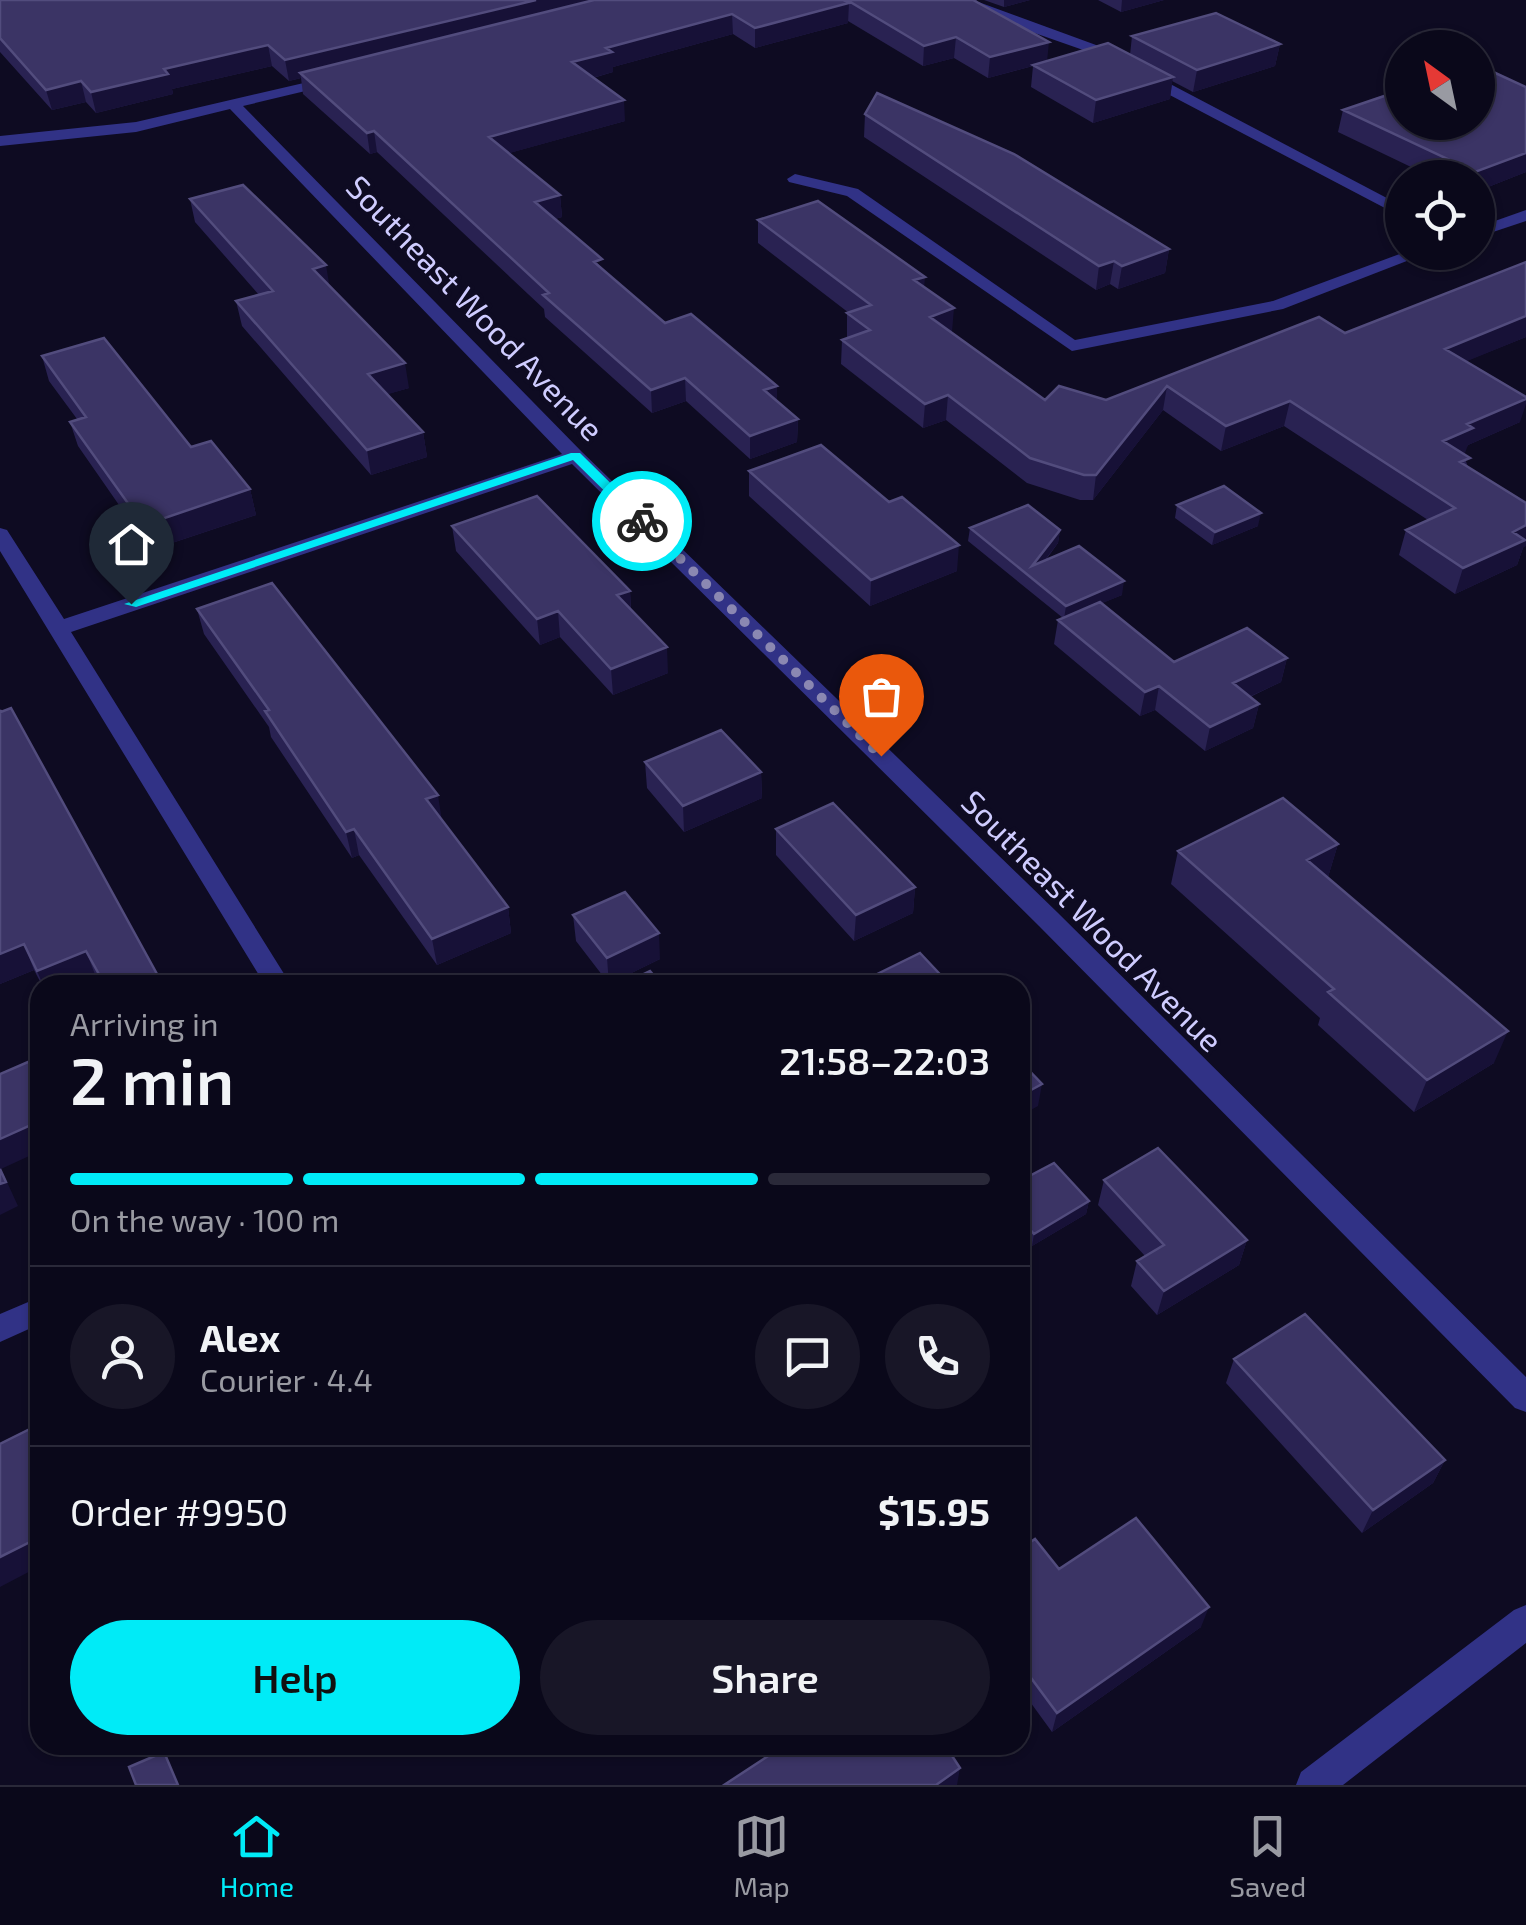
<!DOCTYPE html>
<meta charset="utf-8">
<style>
:root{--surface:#0a081a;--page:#181627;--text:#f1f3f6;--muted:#999aa2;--line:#2a2939;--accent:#00ebf7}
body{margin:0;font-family:"Exo 2",sans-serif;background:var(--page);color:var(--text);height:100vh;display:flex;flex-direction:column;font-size:38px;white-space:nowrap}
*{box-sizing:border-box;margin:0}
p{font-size:32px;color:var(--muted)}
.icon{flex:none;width:55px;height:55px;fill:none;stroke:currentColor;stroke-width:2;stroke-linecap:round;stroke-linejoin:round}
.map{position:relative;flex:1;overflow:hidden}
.side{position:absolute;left:30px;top:975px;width:1000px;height:780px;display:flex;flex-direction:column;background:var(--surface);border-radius:30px;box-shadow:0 2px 8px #0004,0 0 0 2px var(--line)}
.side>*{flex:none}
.needle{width:65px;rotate:327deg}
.buttons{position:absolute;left:1385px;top:30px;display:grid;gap:20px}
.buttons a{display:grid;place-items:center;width:110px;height:110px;border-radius:50%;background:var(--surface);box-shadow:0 2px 8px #0004,0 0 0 2px var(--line);font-size:50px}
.pin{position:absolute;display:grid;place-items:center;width:85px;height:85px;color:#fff;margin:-102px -42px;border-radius:50% 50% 50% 0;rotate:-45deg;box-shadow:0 0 10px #0007}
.pin .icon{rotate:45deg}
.courier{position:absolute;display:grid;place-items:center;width:100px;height:100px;margin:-50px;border:8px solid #00ebf7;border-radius:50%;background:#fff;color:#222;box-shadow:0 2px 12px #0007}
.summary em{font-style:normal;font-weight:600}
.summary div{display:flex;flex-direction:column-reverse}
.summary{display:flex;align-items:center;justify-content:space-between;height:170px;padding:0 40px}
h1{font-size:65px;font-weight:600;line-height:75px}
.bar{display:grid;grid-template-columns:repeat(4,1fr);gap:15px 10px;align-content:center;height:120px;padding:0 40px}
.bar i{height:12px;border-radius:8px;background:var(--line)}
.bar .on{background:var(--accent)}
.bar p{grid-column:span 4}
.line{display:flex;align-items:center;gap:25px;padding:0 40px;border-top:2px solid var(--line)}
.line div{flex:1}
.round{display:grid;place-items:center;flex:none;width:105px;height:105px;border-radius:52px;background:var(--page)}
.action{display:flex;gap:20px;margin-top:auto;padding:20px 40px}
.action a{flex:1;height:115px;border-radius:60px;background:var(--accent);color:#111;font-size:40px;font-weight:600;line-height:115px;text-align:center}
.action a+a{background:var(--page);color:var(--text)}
.tab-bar{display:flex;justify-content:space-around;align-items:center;height:140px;border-top:2px solid var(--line);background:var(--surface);font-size:28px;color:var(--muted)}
.tab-bar a{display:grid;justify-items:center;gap:5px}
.tab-bar .on{color:var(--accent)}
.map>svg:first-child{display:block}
</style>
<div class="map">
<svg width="1526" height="1785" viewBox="0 0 1526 1785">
<rect width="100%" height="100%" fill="#0e0b22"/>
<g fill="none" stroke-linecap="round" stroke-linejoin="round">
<path fill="#313286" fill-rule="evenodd" d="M955,0H973L1096,45L1402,206V217L1086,51L989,17Z
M334,76L341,80L339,83L243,106L582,452L1057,912L1526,1377V1412L1515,1408L1039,926L572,464L71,632L291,985H265L0,551V528L7,530L64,619L562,454L230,109L136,132L0,146V136L136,122Z
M795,174L858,189L1075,340L1273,301L1405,252H1430L1283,309L1072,351L847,196L789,182L787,179Z
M1526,210V221L1478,237V227Z
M40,1297V1324L0,1342V1314Z
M1526,1605V1643L1343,1785H1296L1301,1772L1514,1610Z"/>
</g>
<path fill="#292252" d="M0,0H977V2L1047,61L1130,55L1132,36L1280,44L1275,66L1193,92L1172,81L1170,99L1093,123L1031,87L1033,66L988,78L954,58L923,66L848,21V23L755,48L733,34L613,67V72L593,78L625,121L509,153L560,195L562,217L555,219L603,269L665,323L777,386V401L798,419L797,442L750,459L686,401L652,413L545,317L544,309L377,152L370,154L303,94L301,78L289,81L272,66L172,89L173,94L96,113L86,102L52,110L0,52Z
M984,0H1030L1004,7Z
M1098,0H1164L1121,12Z
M1526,87V172L1478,191V178H1434L1338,132L1343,110L1402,122Z
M865,114L1169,249L1165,273L1118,289L1110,284L1096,290L864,137Z
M190,199L330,286L409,388L387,394L423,432L427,457L371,475L242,326L236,301L259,295L195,222Z
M758,220L924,287L952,332L1045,400H1106L1345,333L1526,337L1466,361L1520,422L1468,445L1463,453L1468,467L1523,548L1517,565L1455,594L1399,555L1406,530L1428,520L1284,426L1221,451L1163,410L1093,500H1080L1027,483L946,420L923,428L841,364L842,340L848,338L847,337V313H849L758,243Z
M42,356L191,447L250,489L256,515L157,548L151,539L144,541L78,446L70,422L77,419L49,381Z
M749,471L889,502L957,571L870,606L749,496Z
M1177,505L1258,526L1212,545L1175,518Z
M452,526L630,591L631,610L668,673L613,695L560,637L540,645L456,551Z
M970,528L1060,530L1058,543L1045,561L1122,595L1102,603L1174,662L1287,658L1281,682L1250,697L1259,704L1253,728L1205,751L1155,710L1140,716L1054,644L1058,620L1063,618L968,541Z
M197,609L442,821L508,907L511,933L437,965L359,855L352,858L271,737L269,727L204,634Z
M0,710L163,985H100L96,977L77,985H42L34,970L0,984Z
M645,762L761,772L762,798L684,832L647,788Z
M776,829L915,887L913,913L854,941L776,855Z
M1338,844L1328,877L1494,1063L1414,1112L1318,1025L1320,1018L1171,884L1178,851Z
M573,915L660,959L609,984L576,941Z
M1104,1180L1247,1240L1239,1265L1157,1315L1131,1286L1137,1261L1145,1256L1098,1205Z
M1020,1181L1089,1201L1086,1214L1032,1246L1020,1233Z
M1234,1359L1445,1460L1433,1483L1362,1533L1226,1383Z
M1020,1549L1059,1569L1201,1627L1052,1732L1020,1688Z"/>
<path fill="#171137" d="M536,0H618L300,73L301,78L289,81L285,60Z
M1004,0H1030L1004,7Z
M1122,0H1164L1121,12Z
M849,3L848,23L755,48V28Z
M732,14L733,34L613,67V72L574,83L572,62L606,48Z
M956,37L954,58L923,66L924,46Z
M1049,42L1047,62L988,78L990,57Z
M1280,44L1275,66L1193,92L1197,70Z
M268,45L272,66L172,89L173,94L96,113L91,92L164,69Z
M1173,77L1170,99L1093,123L1096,100Z
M81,81L86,102L52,110L46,90Z
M624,100L625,121L492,158L489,137Z
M374,131L377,152L370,154L367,133Z
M1526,153V172L1478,191V178H1474L1475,172Z
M560,195L562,217L537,224L535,202Z
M1169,249L1165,273L1118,289L1122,266Z
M1114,261L1110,284L1096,290L1099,266Z
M326,265L330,289L313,269Z
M925,277L923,300L914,280Z
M954,308L952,332L930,317Z
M1526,316V337L1438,373L1445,349Z
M405,363L409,388L372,399L368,374Z
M685,378L686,401L652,413L651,390Z
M777,386V408L764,390Z
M1167,386L1163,410L1093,500L1096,475Z
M948,395L946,420L923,428L925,404Z
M1526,399V404L1520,422L1468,445L1465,453L1436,465L1443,441L1467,424Z
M1290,401L1284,426L1221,451L1226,426Z
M798,419L797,442L750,459V436Z
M423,432L427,457L371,475L367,450Z
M250,489L256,515L157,548L150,523Z
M1261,513L1258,526L1212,545L1215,532Z
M144,514L151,539L144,541L137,516Z
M1526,525V546L1523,548L1517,565L1455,594L1463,568L1513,532Z
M1060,530L1058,543L1030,579L1032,566Z
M959,545L957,571L870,606L871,580Z
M1124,581L1122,595L1064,619L1066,606Z
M630,591L631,616L617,595Z
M558,611L560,637L540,645L537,619Z
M667,647L668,673L613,695L611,669Z
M1287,658L1281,682L1227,707L1233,683Z
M1159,686L1155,710L1140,716L1145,692Z
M1259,704L1253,728L1205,751L1210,727Z
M761,772L762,798L684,832L683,806Z
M438,795L442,821L426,799Z
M354,829L359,855L352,858L346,832Z
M1338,844L1328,877L1307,860Z
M915,887L913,913L854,941L856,915Z
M508,907L511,933L437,965L432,939Z
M659,933L660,959L609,984L607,958Z
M24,944L34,970L0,984V954Z
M86,951L96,977L77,985H43L37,971Z
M1508,1031L1494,1063L1414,1112L1427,1080Z
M1042,1084L1038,1106L1020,1116V1096Z
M40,1121V1151L1,1169L18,1206L0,1215V1139Z
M1089,1201L1086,1214L1032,1246L1034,1234Z
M1247,1240L1239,1265L1157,1315L1164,1291Z
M1445,1460L1433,1483L1362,1533L1373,1510Z
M40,1537V1566L0,1587V1557Z
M1209,1607L1201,1627L1052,1732L1057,1713Z
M960,1768L957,1785H936Z"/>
<path fill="#3b3465" stroke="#524c7d" stroke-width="2.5" d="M0,0H536L285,60L268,45L164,69L168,74L91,92L81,81L46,90L0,38Z
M594,0H843L849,3L755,28L732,14L606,48L612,52L572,62L624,100L489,137L560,195L535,202L602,259L594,262L665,323L691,314L777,386L764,390L798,419L750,436L685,378L651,390L543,295L549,293L374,131L367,133L300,73Z
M847,0H973L1049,42L990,57L956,37L924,46Z
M1216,13L1280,44L1197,70L1132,36Z
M1108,43L1173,77L1096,100L1033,65Z
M1491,71L1526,87V153L1475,172L1343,110L1399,91L1402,93V122H1478V76Z
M877,93L1014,154L1169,249L1122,266L1114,261L1099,266L865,114Z
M243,185L326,265L313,269L405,363L368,374L423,432L367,450L236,301L273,291L190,199Z
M818,201L925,277L914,280L954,308L930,317L1045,400L1059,386L1106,400L1319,317L1345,333L1526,262V316L1445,349L1526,397V399L1467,424L1473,428L1443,441L1470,458L1460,462L1526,503V525L1513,532L1525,540L1463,568L1406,530L1455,508L1290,401L1226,426L1167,386L1096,475H1084L1030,458L948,395L925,404L842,340L870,330L847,313L871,305L758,220Z
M104,338L191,447L211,441L250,489L150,523L144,514L137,516L70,422L86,417L42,356Z
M821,445L889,502L902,497L959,545L871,580L749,471Z
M1224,486L1261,513L1215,532L1177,505Z
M537,496L630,591L617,595L667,647L611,669L558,611L537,619L452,526Z
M1028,505L1060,530L1032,566L1079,546L1124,581L1066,606L970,528Z
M272,583L438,795L426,799L508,907L432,939L354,829L346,832L265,711L269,710L197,609Z
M1100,602L1174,662L1247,628L1287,658L1233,683L1259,704L1210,727L1159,686L1145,692L1058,620Z
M11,708L163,985H105L86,951L37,971L24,944L0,954V710L1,712Z
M721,730L761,772L683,806L645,762Z
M1283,798L1338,844L1307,860L1508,1031L1427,1080L1328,992L1334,989L1178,851Z
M833,803L915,887L856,915L776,829Z
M625,892L659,933L607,958L573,915Z
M920,953L950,985H870L865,980Z
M650,971L662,985H621Z
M35,1059L40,1070V1121L0,1139V1074Z
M1020,1061L1042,1084L1020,1096Z
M1158,1148L1247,1240L1164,1291L1137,1261L1164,1245L1104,1180Z
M1054,1163L1089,1201L1034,1234L1020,1218V1181Z
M0,1169L6,1182L0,1184Z
M1305,1314L1445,1460L1373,1510L1234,1359Z
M40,1424V1537L0,1557V1444Z
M1136,1518L1209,1607L1057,1713L1020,1663V1549L1035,1539L1059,1569Z
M785,1745H945L960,1768L936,1785H724Z
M164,1752L178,1785H136L129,1767Z"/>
<path fill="#00ebf7" d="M571,453H580L647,519V524H638L573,460L136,607L124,604Z"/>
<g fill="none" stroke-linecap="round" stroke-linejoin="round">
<path stroke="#8b88b2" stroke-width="10" stroke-dasharray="0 18" d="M642,521L881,756"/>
</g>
<g text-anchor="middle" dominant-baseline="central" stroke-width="8" stroke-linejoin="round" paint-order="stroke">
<g font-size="32" fill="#cfccff" stroke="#0e0b22">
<text transform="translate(476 307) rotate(46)">Southeast Wood Avenue</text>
<text transform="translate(1093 920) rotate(45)">Southeast Wood Avenue</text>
</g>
</g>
</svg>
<div class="buttons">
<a><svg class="needle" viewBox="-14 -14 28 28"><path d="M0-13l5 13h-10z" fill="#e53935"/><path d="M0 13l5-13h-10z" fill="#999aa2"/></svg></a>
<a><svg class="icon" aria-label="locate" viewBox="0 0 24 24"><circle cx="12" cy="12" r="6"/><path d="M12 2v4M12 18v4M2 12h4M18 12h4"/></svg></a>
</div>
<div class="pin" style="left:881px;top:756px;background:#ea580c"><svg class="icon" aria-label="bag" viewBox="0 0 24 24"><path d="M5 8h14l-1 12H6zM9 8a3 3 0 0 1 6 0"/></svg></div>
<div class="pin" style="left:131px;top:604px;background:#1f2937"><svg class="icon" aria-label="home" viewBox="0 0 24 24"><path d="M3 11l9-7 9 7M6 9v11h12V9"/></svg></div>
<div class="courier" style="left:642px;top:521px"><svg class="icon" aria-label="bike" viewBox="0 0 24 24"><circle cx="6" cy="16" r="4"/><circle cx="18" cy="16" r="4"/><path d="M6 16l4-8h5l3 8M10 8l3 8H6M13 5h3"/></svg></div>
<section class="side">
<div class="summary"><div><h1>2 min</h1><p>Arriving in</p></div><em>21:58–22:03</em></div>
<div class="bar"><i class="on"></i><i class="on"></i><i class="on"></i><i></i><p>On the way · 100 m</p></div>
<div class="line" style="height:180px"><a class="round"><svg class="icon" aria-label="person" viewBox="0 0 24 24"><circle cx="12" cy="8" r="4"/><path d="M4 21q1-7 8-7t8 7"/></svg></a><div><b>Alex</b><p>Courier · 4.4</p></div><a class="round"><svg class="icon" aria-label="chat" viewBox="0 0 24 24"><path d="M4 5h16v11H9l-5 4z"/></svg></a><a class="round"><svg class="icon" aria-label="phone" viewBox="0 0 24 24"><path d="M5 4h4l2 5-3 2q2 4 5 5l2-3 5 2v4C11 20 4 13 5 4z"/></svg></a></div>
<div class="line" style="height:130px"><div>Order #9950</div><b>$15.95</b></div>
<div class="action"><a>Help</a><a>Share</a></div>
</section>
</div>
<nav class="tab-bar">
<a class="on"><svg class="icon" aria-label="home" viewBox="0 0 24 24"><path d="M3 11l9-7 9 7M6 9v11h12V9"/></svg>Home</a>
<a><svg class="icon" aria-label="map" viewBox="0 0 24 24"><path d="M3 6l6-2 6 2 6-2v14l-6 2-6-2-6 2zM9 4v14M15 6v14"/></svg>Map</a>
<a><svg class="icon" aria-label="saved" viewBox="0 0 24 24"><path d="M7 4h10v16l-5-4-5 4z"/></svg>Saved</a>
</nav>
